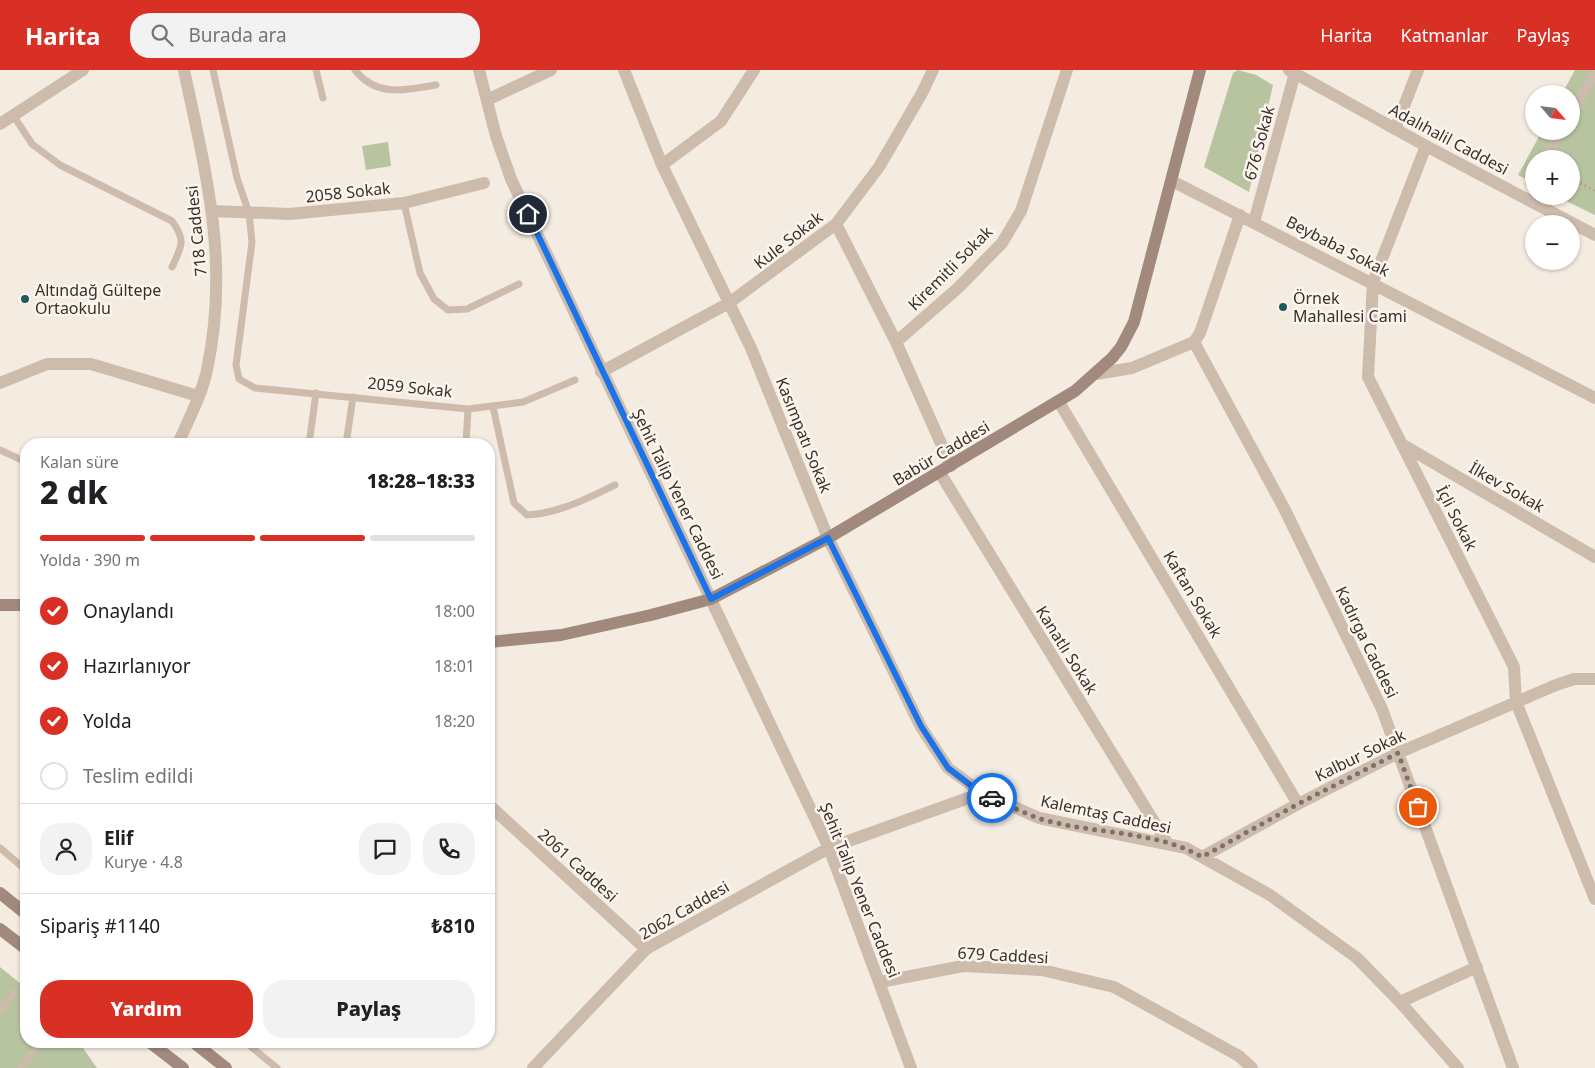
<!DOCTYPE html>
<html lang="tr">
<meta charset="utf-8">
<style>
:root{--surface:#fff;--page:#f2f2f2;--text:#202124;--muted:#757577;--line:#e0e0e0;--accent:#d93025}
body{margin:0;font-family:"Noto Sans",sans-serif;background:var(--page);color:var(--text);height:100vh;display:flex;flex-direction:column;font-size:19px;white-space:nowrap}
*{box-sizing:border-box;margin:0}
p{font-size:16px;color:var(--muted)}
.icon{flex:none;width:28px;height:28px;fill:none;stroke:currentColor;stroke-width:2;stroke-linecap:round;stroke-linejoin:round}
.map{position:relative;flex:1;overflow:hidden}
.sheet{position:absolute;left:20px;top:368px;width:475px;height:610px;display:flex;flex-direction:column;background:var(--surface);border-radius:20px;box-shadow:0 1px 4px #0004}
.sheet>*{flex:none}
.needle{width:32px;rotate:118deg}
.buttons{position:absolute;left:1525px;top:15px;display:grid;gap:10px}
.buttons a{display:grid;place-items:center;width:55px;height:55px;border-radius:50%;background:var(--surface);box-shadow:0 1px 4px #0004;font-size:25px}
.pin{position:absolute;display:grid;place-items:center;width:42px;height:42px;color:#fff;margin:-21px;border:2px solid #fff;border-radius:50%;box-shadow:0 1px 5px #0007}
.courier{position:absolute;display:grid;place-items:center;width:50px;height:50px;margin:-25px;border:4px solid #1a73e8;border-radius:50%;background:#fff;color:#222;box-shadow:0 1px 6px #0007}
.headline em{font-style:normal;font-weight:800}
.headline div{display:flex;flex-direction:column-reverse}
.headline{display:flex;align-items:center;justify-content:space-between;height:85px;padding:0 20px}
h1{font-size:32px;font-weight:800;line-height:38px}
.bar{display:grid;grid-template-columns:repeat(4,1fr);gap:8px 5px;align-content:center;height:60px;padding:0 20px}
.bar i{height:6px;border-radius:4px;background:var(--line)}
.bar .active{background:var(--accent)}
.bar p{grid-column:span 4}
.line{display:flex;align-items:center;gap:12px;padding:0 20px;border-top:1px solid var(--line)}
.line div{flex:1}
.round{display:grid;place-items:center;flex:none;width:52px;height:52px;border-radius:20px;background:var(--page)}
ol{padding:0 20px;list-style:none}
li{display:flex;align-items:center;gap:15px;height:55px}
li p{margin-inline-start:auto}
li .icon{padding:5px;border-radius:50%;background:var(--accent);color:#fff;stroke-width:4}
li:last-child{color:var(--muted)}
li i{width:28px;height:28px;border:2px solid var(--line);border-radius:50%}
.cta{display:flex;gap:10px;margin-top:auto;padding:10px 20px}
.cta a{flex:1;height:58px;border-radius:20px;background:var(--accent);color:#fff;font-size:20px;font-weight:800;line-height:58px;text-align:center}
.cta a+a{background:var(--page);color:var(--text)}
header{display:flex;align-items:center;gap:30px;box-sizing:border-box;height:70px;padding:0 25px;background:var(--accent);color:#fff}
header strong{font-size:24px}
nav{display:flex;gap:28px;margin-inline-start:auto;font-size:18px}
.search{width:350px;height:45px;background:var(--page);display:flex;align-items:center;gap:12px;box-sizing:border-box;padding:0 18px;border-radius:20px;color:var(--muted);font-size:19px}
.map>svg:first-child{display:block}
</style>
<header>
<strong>Harita</strong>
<div class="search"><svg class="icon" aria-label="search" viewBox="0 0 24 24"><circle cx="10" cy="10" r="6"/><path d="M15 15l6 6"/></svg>Burada ara</div>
<nav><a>Harita</a><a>Katmanlar</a><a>Paylaş</a></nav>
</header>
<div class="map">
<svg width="1595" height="998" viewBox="0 0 1595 998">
<rect width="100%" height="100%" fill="#f4ebe1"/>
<path fill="#b8c4a0" d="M1238,0L1256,5L1273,15L1249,122L1204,97L1233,3Z
M1575,0H1595V145L1556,126H1571V89H1534V114L1518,105L1542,61H1571V24H1562Z
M388,72L391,96L366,100L362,76Z
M0,897L26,918V971H78L97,998H0Z"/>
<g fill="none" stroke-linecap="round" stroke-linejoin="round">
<path stroke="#b9a596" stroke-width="2.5" stroke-dasharray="2.5 2.5" stroke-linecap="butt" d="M1571,108L1595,121"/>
<path stroke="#cdbbac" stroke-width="7" d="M213,0L237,108L249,143L252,172L236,295L239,309L255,318L468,339L523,332L575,310
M316,0L323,28
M355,0C377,28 406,20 436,15
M13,45L32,74L60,95L172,151C186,170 182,176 172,197
M404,133L420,203L434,229L448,240L467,239L519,214
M493,337L514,433L527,445C560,443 586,429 615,415
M309,374L316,323
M346,374L353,327
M466,374L468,339
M0,380L26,392
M0,778L26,800
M0,941L15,922
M244,971L277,998
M21,998L42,971"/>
<path stroke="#cdbbac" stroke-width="10" d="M1571,45L1595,4
M1545,89L1561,61
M1530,113L1534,107"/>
<path stroke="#cdbbac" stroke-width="12" d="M624,0L662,95L751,278L828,468L921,657L948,698L982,723L1039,748L1186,778L1270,825L1357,888L1400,932L1458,998
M487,30L551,0
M0,54L83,0
M1395,59L1418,0
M1426,76L1373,212L1368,307L1514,597L1516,632L1595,829
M662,95L721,51L754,0
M1172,111L1595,328
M213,141L289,144L404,133L484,113
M1254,152L1295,3
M836,154L896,272L951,396
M896,272L958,218L1002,173L1021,141L1067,0
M1194,272L1284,438L1382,639L1513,998
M1194,272L1200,263L1240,145
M601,302L729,233L836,154L879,97L922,23L933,0
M1096,304L1132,298L1194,272
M0,313L47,294H91L198,326
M1059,332L1298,734
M1403,375L1595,487
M940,403L1167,773
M489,735L646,879
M1202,787L1298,734L1398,683L1556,615L1574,609H1595
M880,912L963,896L1042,900L1114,917L1239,986L1252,998
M1400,932L1477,897
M533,998L646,879L829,778L982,723"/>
<path stroke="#cdbbac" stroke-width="12" d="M479,0L496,66L511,109L829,778L911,998
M1289,0L1426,76L1595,165
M178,374C188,350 202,325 207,300C230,192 206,104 184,0"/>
<path stroke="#a18a7d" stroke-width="12" d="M0,535H26
M489,572L561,565L651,545L711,529L828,468L1075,321L1112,288L1121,277L1134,252L1200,0
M0,823L26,844
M0,859L26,879
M148,971L183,998
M192,971L226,998"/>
</g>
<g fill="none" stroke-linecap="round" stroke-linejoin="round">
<path stroke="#7c716b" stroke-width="5" stroke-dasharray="0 9" d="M992,728C1007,734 1023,743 1038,748C1091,765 1153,759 1202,787L1298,734L1398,683L1418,737"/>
<path stroke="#1a73e8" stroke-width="6" d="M528,144L711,529L828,468L921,656L948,698L982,724L992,728"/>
</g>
<g fill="#1f5a5e" stroke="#fbf5ee" stroke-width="2">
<circle cx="25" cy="229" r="5"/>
<circle cx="1283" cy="237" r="5"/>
</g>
<g text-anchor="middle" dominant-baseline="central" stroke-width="5" stroke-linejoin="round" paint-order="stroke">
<g font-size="16" fill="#3b302b" stroke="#fbf5ee">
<text transform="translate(1449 69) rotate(28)">Adalıhalil Caddesi</text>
<text transform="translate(1259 73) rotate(-75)">676 Sokak</text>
<text transform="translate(348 122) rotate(-6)">2058 Sokak</text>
<text transform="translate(196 161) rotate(-96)">718 Caddesi</text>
<text transform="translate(788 170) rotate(-38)">Kule Sokak</text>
<text transform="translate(1338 176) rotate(27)">Beybaba Sokak</text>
<text transform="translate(950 198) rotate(-45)">Kiremitli Sokak</text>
<text transform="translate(410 317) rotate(6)">2059 Sokak</text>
<text transform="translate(804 365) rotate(68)">Kasımpatı Sokak</text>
<text transform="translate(941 383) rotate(-31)">Babür Caddesi</text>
<text transform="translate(1507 417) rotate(30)">İlkev Sokak</text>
<text transform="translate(678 424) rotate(64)">Şehit Talip Yener Caddesi</text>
<text transform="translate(1457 448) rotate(63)">İçli Sokak</text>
<text transform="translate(1193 524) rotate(59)">Kaftan Sokak</text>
<text transform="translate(1367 572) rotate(64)">Kadırga Caddesi</text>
<text transform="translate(1067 580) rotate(58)">Kanatlı Sokak</text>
<text transform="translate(1360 685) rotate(-26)">Kalbur Sokak</text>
<text transform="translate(1106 744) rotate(12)">Kalemtaş Caddesi</text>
<text transform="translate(578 795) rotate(42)">2061 Caddesi</text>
<text transform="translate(860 820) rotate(68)">Şehit Talip Yener Caddesi</text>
<text transform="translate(684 840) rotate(-30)">2062 Caddesi</text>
<text transform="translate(1003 885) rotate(3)">679 Caddesi</text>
</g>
<g font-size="16" fill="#3b302b" stroke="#fbf5ee" text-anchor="start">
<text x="35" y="220">Altındağ Gültepe<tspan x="35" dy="18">Ortaokulu</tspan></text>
<text x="1293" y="228">Örnek<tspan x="1293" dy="18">Mahallesi Cami</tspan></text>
</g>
</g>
</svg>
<div class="buttons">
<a><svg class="needle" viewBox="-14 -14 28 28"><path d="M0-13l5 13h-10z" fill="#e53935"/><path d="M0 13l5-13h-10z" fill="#757577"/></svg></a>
<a>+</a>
<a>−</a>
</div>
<div class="pin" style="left:1418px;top:737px;background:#ea580c"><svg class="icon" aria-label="bag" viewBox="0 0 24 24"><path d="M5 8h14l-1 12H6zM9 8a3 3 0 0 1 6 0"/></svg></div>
<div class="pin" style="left:528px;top:144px;background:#1f2937"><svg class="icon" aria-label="home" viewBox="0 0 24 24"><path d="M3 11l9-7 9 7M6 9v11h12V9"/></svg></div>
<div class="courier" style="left:992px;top:728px"><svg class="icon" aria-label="car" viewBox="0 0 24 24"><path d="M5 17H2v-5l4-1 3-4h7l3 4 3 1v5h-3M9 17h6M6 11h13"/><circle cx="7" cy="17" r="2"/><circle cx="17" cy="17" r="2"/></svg></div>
<section class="sheet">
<div class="headline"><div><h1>2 dk</h1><p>Kalan süre</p></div><em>18:28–18:33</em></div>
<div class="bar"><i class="active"></i><i class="active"></i><i class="active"></i><i></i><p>Yolda · 390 m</p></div>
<ol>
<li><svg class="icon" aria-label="check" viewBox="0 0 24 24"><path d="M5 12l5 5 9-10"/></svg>Onaylandı<p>18:00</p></li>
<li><svg class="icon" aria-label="check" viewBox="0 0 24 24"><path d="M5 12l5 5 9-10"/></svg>Hazırlanıyor<p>18:01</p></li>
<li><svg class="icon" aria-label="check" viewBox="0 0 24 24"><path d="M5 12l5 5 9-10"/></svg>Yolda<p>18:20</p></li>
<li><i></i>Teslim edildi</li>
</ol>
<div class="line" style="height:90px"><a class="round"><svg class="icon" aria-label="person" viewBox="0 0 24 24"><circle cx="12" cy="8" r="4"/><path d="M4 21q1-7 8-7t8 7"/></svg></a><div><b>Elif</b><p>Kurye · 4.8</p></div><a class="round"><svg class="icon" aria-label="chat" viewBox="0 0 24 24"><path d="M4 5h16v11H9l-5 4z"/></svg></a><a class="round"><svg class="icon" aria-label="phone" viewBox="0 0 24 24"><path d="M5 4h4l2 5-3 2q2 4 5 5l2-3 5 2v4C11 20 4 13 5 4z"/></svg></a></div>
<div class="line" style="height:65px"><div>Sipariş #1140</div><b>₺810</b></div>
<div class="cta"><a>Yardım</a><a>Paylaş</a></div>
</section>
</div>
